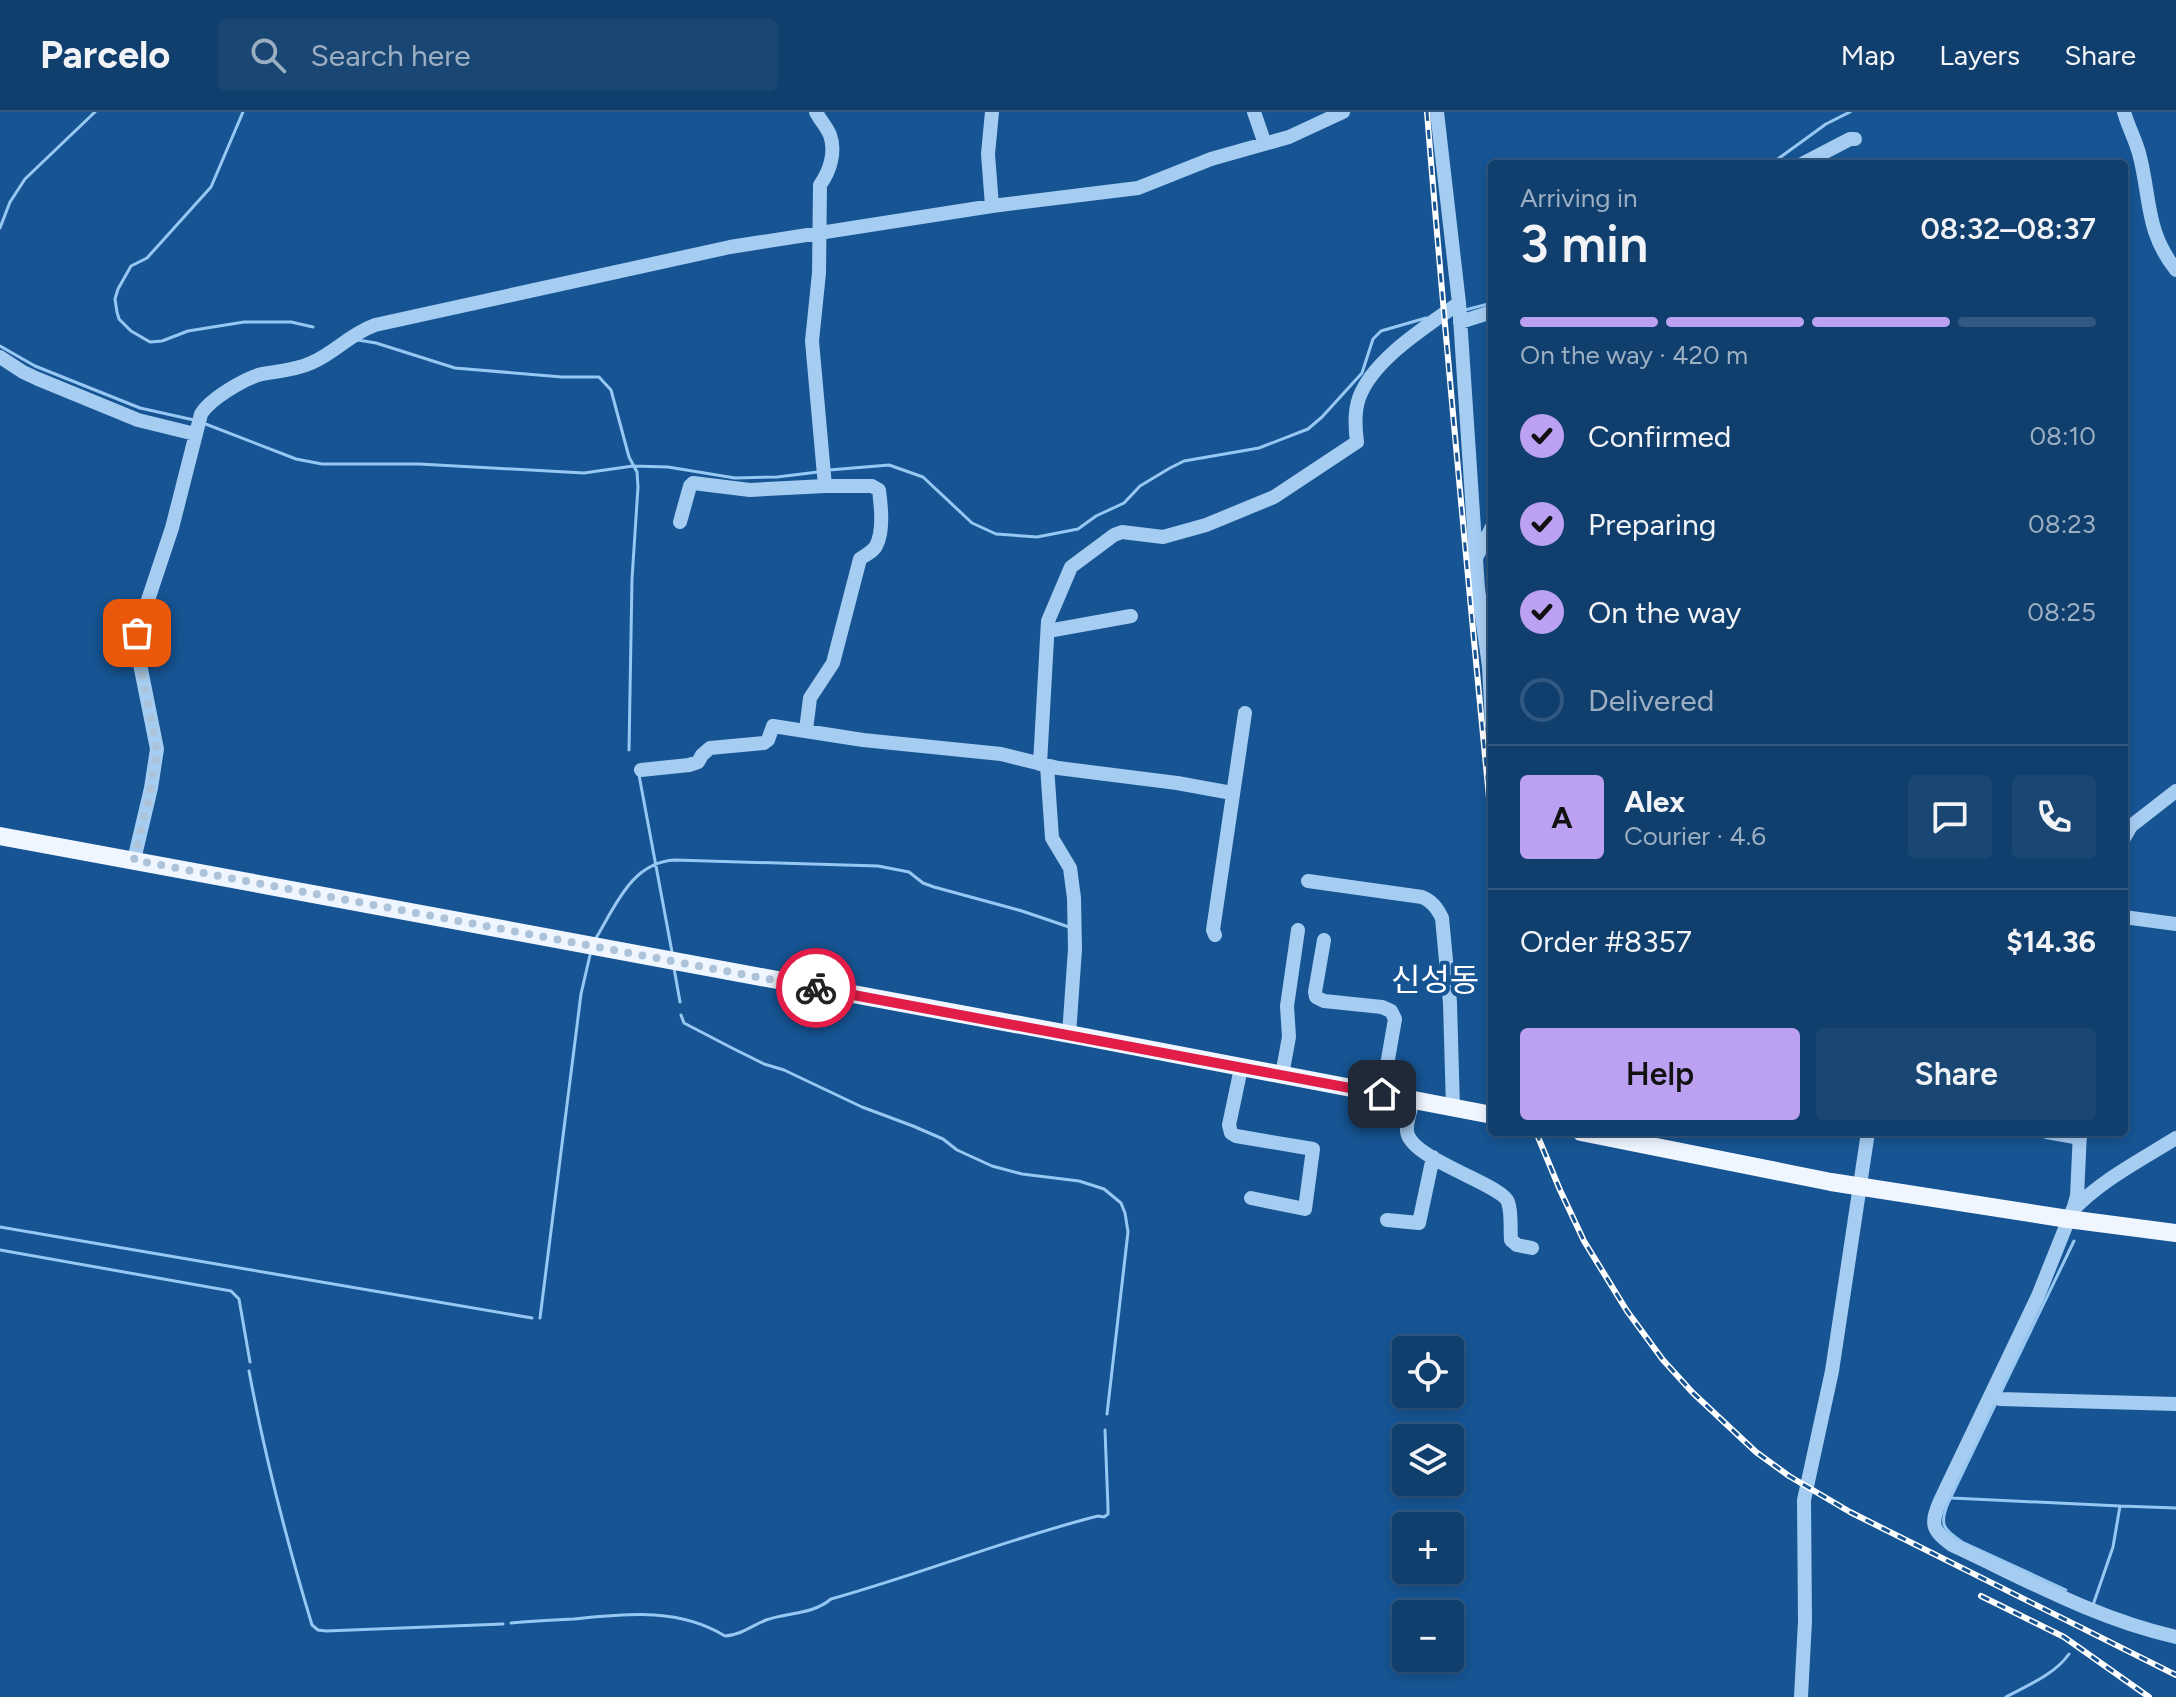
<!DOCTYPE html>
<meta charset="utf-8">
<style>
:root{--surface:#103f6e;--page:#194673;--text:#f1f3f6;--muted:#9cafc2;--line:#305881;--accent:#bca0f2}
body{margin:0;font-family:Figtree,"Noto Sans KR",sans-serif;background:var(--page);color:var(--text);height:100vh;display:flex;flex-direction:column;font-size:30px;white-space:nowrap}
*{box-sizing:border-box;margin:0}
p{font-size:26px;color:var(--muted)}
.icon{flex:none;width:44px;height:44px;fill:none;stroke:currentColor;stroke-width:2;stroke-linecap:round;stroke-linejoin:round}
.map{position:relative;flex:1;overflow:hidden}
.drawer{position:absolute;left:1488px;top:48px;width:640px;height:976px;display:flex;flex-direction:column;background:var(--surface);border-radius:8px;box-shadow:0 4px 12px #0003,0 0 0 2px var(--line)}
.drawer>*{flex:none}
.fabs{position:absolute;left:1392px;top:1224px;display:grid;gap:16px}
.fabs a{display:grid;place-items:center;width:72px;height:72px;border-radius:8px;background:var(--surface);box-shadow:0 4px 12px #0003,0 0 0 2px var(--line);font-size:40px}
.pin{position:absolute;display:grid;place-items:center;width:68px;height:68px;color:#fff;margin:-34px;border-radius:16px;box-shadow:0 4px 12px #0006}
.courier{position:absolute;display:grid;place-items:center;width:80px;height:80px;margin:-40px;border:6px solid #e11d48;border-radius:50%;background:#fff;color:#222;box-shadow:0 2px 10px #0007}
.head em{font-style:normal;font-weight:600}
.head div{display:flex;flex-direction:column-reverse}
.head{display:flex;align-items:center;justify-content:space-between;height:136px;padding:0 32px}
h1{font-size:52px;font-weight:600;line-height:60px}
.bar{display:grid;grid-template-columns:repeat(4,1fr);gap:12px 8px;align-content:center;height:96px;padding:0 32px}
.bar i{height:10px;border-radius:6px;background:var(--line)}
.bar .selected{background:var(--accent)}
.bar p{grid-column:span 4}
.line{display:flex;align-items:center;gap:20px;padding:0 32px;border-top:2px solid var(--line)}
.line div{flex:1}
.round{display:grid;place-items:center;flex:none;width:84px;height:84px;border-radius:8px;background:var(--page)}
ol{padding:0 32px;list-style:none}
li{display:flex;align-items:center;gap:24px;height:88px}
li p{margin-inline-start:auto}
li .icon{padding:8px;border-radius:50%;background:var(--accent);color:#111;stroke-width:4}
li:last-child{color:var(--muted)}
li i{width:44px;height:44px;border:4px solid var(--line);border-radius:50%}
.button{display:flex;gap:16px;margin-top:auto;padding:16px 32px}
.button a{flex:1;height:92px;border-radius:8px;background:var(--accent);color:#111;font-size:32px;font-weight:600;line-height:92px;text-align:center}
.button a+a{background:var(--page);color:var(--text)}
header{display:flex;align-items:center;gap:48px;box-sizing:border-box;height:112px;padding:0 40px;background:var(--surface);border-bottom:2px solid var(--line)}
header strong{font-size:38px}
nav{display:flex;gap:44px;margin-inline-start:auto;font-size:28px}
.search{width:560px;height:72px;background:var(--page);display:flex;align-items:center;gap:20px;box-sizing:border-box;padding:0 28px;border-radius:8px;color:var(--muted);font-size:30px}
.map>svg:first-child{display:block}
</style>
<header>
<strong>Parcelo</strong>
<div class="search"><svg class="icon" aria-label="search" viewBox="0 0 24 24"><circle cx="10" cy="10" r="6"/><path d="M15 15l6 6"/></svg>Search here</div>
<nav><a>Map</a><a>Layers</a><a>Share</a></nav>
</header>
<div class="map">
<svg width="2176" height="1585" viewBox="0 0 2176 1585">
<rect width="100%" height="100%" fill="#165493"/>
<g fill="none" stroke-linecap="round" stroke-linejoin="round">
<path stroke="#97c8f4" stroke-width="3" d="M243,0L211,75L147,146L131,154L118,177L115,187L117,200L119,207L131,219L150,230L162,229L188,219L244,210H291L313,215
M1771,52L1826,12L1850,0
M0,116L10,90L25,67L95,0
M1465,198L1492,191
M358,228L376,231L455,256L562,265H599L611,278L629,345L637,360L638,375L632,467L629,638
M0,234L35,254L140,296L194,308
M203,311L296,347L322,352H419L584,361L633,354L668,355L735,366L777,365L818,360
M829,358L889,353L923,365L972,411L996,422L1037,425L1078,417L1096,404L1124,391L1140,374L1170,356L1184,349L1259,336L1308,317L1322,305L1362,261L1373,227L1381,219L1426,206
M639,663L672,840
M596,826C616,793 632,750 675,748L878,754L909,760L923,771L934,775L1022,799L1069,815
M674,856L680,890
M681,903L684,911L732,936L764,952L784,958L862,995L913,1014L943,1027L957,1038L992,1054L1022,1062L1079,1069L1104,1077L1121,1091L1125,1101L1128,1120L1107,1302
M0,1115L532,1206
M0,1138L231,1179L239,1187L250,1250
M540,1206L581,882L590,843
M249,1259C265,1345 287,1430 312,1513L318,1518L326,1519L503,1512
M2001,1280L2074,1129
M1996,1291L1948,1391C1939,1413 1943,1417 1962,1430L2066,1478
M1952,1386L2120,1394
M2093,1493L2113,1435L2120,1394L2176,1396
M511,1511C532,1509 553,1508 574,1507C625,1502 678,1495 725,1524C741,1523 751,1514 766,1508C788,1500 812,1503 831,1487C921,1462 1007,1427 1098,1404L1104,1405L1108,1402V1396L1105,1318
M2006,1585C2028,1573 2054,1563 2069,1542"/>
<path stroke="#a5ccf1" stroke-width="14" d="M816,0C820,8 827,15 830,23C836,40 830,59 820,73L819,161L812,229L825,374
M992,0L988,42L992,94
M1254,0L1265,32
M1437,0L1459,191L1478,477L1489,554L1492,613
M2124,0C2128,14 2135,27 2139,41C2151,86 2145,119 2176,158
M1802,52L1850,27H1855
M1460,210L1492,200
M0,245L23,260L38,267L138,308L195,322
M680,410L690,374L693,371L750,378L825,374H872L879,378C881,394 884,419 876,434C873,440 865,443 860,447L833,551L810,586L806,618
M1477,444L1492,415
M1048,519L1131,504
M1040,652L1048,509L1071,455L1114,423L1122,420L1163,425L1206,413L1274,385L1357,330C1355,315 1354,300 1359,286C1373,247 1426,215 1459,191
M1047,654L1052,726L1070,756L1074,786L1075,837L1069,923
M641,658L689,653L698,650L702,643L710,636L764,631L768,628L773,614L863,628L1001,642L1058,656L1177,671L1232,681
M2124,726L2131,714L2176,679
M134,748L151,676L157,637L136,532L137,521L172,416L201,302C210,287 245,266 262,262C279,259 296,258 311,251C335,241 348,223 375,213L730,135L992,94L1138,76L1211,47L1289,25L1343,0
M1308,769L1422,785C1432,789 1437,796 1442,806L1450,891L1453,996
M2124,805L2176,812
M1215,823L1213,818L1245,601
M1324,828L1315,880L1316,885L1324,889L1382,895L1391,899L1395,907L1382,982
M1241,956L1229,1013L1231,1021L1236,1024L1313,1037L1305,1097L1251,1086
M1282,963L1289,925L1287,894L1298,818
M1413,988C1411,998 1406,1010 1407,1019C1409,1047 1502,1072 1508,1090C1512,1101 1510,1117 1511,1128L1517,1133L1532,1136
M2047,1020L2080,1026
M2176,1026C2141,1048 2101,1068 2072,1099L2038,1184L1940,1389C1930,1413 1932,1418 1952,1433C2025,1467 2096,1507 2176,1525
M2073,1098L2077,1084L2080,1020
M1387,1108L1419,1111L1433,1045
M1992,1283L2000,1287L2176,1292
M1801,1585L1805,1509L1804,1388L1832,1259L1868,1020"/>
<path stroke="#eff6ff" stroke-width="18" d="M0,724L1085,925L1492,1003
M1581,1020L1831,1070L2068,1107L2176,1121"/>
<g stroke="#fff" stroke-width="6">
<path id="rail" d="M1427,0C1446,239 1469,478 1492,717
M1536,1020L1560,1078L1584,1129L1627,1199L1663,1248L1693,1281L1756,1340L1789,1364L1850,1400L2176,1563
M1981,1484L2064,1525L2149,1585"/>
</g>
<use href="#rail" stroke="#165493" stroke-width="3" stroke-dasharray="9" stroke-linecap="butt"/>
</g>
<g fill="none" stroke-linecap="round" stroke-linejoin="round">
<path stroke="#adc3d9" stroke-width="8" stroke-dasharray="0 14.4" d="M137,521L136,532L157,637L151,676L134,748L816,876"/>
<path stroke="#e11d48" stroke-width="10" d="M816,876L1382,982"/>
</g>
<g text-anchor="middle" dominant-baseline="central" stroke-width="8" stroke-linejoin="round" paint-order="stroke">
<g font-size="32" fill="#fff" stroke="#165493">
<text x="1435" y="868">신성동</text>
</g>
</g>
</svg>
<div class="fabs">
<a><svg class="icon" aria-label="locate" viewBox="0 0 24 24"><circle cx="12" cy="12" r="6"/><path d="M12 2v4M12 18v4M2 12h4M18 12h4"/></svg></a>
<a><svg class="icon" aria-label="layers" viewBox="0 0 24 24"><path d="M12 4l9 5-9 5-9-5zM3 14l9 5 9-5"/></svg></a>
<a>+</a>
<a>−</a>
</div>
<div class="pin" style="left:137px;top:521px;background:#ea580c"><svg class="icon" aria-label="bag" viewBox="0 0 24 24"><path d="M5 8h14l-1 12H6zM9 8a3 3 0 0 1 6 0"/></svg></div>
<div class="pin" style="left:1382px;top:982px;background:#1f2937"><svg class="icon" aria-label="home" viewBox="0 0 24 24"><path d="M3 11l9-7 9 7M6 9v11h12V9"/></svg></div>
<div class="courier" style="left:816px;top:876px"><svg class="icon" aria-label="bike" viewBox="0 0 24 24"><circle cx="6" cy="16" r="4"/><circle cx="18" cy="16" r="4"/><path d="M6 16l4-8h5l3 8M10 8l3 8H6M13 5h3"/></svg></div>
<section class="drawer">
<div class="head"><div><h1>3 min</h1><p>Arriving in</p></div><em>08:32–08:37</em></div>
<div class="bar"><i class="selected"></i><i class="selected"></i><i class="selected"></i><i></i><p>On the way · 420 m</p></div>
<ol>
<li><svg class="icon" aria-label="check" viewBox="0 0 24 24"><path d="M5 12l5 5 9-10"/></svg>Confirmed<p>08:10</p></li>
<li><svg class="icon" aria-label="check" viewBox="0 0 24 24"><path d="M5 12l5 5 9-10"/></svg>Preparing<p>08:23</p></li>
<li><svg class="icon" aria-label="check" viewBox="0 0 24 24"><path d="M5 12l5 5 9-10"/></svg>On the way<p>08:25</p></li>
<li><i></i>Delivered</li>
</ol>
<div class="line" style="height:144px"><b class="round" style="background:var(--accent);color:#111">A</b><div><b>Alex</b><p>Courier · 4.6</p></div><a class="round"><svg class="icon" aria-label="chat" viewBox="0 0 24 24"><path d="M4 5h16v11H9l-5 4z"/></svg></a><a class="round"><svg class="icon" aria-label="phone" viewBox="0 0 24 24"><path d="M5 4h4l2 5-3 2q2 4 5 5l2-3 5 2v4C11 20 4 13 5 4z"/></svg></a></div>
<div class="line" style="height:104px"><div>Order #8357</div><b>$14.36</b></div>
<div class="button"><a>Help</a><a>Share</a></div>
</section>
</div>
